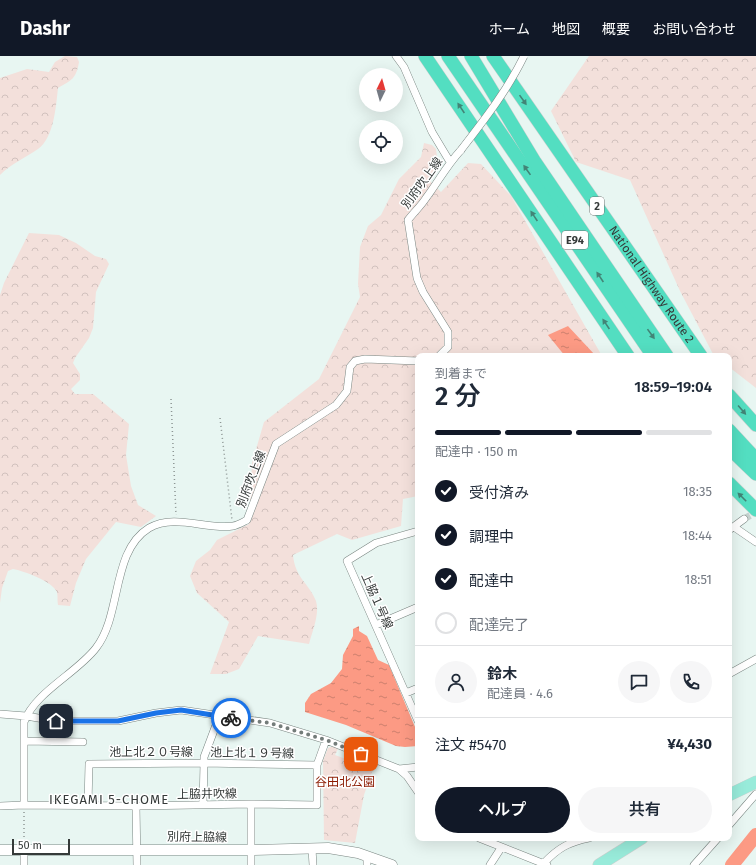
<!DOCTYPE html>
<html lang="ja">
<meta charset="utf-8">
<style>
:root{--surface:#fff;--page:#f6f6f7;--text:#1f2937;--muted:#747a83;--line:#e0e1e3;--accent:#111827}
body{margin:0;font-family:"Fira Sans","Noto Sans JP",sans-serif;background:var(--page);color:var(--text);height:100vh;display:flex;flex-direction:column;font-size:15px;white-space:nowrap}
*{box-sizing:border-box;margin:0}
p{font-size:13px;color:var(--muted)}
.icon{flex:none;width:22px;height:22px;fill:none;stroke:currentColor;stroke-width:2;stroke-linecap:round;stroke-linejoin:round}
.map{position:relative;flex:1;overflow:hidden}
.details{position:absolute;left:415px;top:297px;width:317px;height:488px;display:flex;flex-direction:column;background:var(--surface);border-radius:8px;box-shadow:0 4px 16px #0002}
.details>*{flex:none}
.needle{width:26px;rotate:5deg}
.fabs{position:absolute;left:359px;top:12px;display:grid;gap:8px}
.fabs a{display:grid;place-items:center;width:44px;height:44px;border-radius:50%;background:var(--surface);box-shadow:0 4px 16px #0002;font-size:20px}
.scale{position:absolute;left:12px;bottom:10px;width:58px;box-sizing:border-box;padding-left:4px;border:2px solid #353a39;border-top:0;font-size:11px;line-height:14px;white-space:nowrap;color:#353a39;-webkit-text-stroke:3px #fff;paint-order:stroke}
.pin{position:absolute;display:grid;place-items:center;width:34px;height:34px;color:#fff;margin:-17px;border-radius:8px;box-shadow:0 2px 6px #0006}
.courier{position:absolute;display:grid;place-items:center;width:40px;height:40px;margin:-20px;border:3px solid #1a73e8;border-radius:50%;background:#fff;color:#222;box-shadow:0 1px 5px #0007}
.head em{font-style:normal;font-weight:600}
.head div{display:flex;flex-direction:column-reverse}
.head{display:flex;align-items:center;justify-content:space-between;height:68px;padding:0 20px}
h1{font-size:26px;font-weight:600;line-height:30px}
.bar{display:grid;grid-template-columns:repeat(4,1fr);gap:6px 4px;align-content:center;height:48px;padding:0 20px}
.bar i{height:5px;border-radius:3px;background:var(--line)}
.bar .on{background:var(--accent)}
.bar p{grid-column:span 4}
.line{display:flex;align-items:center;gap:10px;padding:0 20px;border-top:1px solid var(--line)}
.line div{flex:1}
.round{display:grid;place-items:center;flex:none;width:42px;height:42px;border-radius:21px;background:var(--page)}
ol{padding:0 20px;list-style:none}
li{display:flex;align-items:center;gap:12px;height:44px}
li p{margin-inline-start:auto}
li .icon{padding:4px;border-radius:50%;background:var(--accent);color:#fff;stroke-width:4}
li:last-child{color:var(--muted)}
li i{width:22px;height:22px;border:2px solid var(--line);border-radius:50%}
.primary-button{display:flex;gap:8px;margin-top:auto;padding:8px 20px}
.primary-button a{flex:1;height:46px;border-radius:24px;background:var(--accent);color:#fff;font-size:16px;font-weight:600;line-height:46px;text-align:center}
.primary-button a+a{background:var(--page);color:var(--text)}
header{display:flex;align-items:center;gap:24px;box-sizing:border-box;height:56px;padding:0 20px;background:var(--accent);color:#fff}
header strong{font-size:19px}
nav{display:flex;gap:22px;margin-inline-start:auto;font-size:14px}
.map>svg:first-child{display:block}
</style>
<header>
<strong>Dashr</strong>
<nav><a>ホーム</a><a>地図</a><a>概要</a><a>お問い合わせ</a></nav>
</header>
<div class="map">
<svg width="756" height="809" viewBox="0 0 756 809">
<defs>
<pattern id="forest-crowns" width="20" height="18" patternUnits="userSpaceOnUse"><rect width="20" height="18" fill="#f3e0db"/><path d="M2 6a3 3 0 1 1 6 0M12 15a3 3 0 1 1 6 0" fill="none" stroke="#d1c1bd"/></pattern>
<pattern id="water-ripples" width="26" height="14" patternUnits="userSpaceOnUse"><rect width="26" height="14" fill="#fc9a84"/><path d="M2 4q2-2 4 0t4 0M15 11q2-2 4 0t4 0" fill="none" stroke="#cd7f6d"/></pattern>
</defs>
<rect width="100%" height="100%" fill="#e8f6f2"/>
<path fill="url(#forest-crowns)" d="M65,0L77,1L79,6C76,23 72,24 58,32C56,50 54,82 38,93C25,102 11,108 0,119V22L27,13L49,16L55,6Z
M589,0H756V332L729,311V300H715L713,298L680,235L630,124L576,106L551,55Z
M424,87L432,89L436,93L438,109L430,125L441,136L468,107L481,108L511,140L602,300H596L568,270L549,279L565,300H418V440L403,443L401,470L352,484L337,478L293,499C295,522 309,527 316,545C320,558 312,576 309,588L258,580L239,613L226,618H210L229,566L197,537L190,520L196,505L210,494L217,484L249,468L252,407L264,366L319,323L360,241L358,228L360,191L368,170L381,159L399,123L421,101Z
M29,177L59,179L76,187L95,200L106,203L109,208L96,236L93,272L89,282L75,302L73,307L80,318V324L71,333L75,338H93L129,368L126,399L131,430L138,449L156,460L141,471L116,466L86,503L76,527L70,550L58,549C57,545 58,540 57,536C52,525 24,515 13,513L8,515L2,532L0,547V239L4,227Z
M333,690L338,693L335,699L373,713L364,739L355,787L324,784L323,705L328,692Z"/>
<path fill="url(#water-ripples)" d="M568,270L596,300H565L548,279Z
M359,570V575L367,580L378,604L389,609L418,678V690L405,691L396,690L346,669L305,656V647L311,638L331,627L342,613L343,599L353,580V573Z"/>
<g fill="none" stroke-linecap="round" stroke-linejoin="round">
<path stroke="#fc9a84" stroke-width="14" d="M732,809L756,779"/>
<path stroke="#c4d0cd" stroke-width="7" stroke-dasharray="7 3.5" stroke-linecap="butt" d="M744,463L756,456"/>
<g stroke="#798581" stroke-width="8">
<path id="street" d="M396,0L404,11L432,76L450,106
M439,300L448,291V276L423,236L417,222L408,164C414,156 421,150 426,142C438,126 447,109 461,94
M734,471L756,486
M729,474L744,463
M418,475L376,487L347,505L418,665
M376,569L418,551
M729,618L756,603
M406,637L418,632
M0,658L26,660L56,665H118L156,657L181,654L270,667L326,684L399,713L418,711
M24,685L83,686
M399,713L407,720L418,736
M88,748L89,708L204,707V701L219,661
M251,748L317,749V709L326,684
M203,749L204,707L317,709
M0,750L24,749
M136,750L137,809
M729,769L756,738
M479,782L547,809
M312,793L313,809
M24,794V809
M544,807C558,792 569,786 589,782
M251,809V748L136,750L24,749V666C35,636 77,617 96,592C122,559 111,495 149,472C175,457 206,474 233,470C238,469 243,466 247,464L276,388L336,349L347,335L350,311L355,305L365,303L418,305
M367,809V800
M490,809L501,792
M694,809L718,782"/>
</g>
<g stroke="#798581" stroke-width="11">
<path id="secondary" d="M0,794H252L328,792L358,797L392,809"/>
</g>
<g stroke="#cfd0cf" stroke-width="13">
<path id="primary" d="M729,739L756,726
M599,809L642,782"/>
</g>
<g stroke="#cfd0cf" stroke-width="14">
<g id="highway">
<path d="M425,0L628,300"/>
<path d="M448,0L653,300"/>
<path d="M471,0L535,106L667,300"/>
<path id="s1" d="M493,0L701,300"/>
<path d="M729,339L756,369"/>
<path d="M729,374L756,403"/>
<path d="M729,392L756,418"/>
<path d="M729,427L756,454"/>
</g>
</g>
<path stroke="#8d9694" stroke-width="1.5" stroke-dasharray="1 3" stroke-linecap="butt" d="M171,343L176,459
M220,362L232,464
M24,756V785"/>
<use href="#street" stroke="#fff" stroke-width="7"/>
<use href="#secondary" stroke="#fff" stroke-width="10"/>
<use href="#primary" stroke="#98ebda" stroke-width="12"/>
<use href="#highway" stroke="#53dec1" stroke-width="13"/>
<g stroke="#798581" stroke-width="8" stroke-linecap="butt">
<path id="street-bridge" d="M461,94C484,64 507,35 524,0"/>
</g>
<use href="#street-bridge" stroke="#fff" stroke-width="7"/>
</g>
<defs><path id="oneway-solid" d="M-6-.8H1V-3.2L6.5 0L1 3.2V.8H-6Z"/></defs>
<g fill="#428476">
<use href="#oneway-solid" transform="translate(523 44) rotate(55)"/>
<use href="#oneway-solid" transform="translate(461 52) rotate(-124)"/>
<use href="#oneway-solid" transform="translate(527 114) rotate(-125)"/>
<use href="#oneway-solid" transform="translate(534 160) rotate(-124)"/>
<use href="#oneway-solid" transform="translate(600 221) rotate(-124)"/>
<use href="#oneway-solid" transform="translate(606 268) rotate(-124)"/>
<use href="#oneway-solid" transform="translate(651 278) rotate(54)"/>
<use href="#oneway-solid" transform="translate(742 354) rotate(49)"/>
<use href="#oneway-solid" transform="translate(742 441) rotate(-135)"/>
</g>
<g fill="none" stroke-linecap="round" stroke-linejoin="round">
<path stroke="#747c7a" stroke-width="4" stroke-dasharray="0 7.2" d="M231,662L270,667L326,684L361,698"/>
<path stroke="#1a73e8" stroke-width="5" d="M56,665H118L156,657L181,654L231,662"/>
</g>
<g text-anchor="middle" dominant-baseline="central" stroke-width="3" stroke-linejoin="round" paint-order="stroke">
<g fill="#fff" stroke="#727574" stroke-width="1">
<rect x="590" y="141" width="14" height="18" rx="3"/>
<rect x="562" y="175" width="26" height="18" rx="3"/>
</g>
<g font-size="11" font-weight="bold" fill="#353a39">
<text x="597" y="150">2</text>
<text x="575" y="184">E94</text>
</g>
<g font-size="12" fill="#353a39" stroke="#fff">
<text transform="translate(422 127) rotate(-54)">別府吹上線</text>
<text stroke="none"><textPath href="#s1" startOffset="278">National Highway Route 2</textPath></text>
<text transform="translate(251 423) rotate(-69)">別府吹上線</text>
<text transform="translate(377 545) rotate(66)">上脇１号線</text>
<text x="151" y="696">池上北２０号線</text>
<text transform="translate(252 697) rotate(1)">池上北１９号線</text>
<text transform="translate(207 738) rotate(-1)">上脇井吹線</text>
<text transform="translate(197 781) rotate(1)">別府上脇線</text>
</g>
<g font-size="12" fill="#8b1a00" stroke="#fff">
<text x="345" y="726">谷田北公園</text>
</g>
<g font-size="13" letter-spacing="1" fill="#353a39" stroke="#fff">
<text x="109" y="743">IKEGAMI 5-CHOME</text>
</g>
</g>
</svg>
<div class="fabs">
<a><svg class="needle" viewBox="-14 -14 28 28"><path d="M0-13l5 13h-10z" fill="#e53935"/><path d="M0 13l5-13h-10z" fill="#747a83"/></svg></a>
<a><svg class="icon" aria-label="locate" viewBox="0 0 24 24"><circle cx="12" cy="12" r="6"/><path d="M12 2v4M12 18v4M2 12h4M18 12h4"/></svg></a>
</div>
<div class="scale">50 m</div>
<div class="pin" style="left:361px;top:698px;background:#ea580c"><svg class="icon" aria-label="bag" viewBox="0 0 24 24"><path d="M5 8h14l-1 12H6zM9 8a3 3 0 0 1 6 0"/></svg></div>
<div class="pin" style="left:56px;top:665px;background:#1f2937"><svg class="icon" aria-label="home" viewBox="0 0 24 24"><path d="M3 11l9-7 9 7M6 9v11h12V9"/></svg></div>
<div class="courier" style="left:231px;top:662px"><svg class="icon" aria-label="bike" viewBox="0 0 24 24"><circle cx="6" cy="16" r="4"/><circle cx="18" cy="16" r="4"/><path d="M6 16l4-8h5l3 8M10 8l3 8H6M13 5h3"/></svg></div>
<section class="details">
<div class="head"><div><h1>2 分</h1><p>到着まで</p></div><em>18:59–19:04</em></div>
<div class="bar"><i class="on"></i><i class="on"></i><i class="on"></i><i></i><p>配達中 · 150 m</p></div>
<ol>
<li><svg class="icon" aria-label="check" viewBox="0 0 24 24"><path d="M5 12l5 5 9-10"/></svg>受付済み<p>18:35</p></li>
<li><svg class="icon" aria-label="check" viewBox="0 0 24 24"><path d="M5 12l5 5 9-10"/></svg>調理中<p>18:44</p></li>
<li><svg class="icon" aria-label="check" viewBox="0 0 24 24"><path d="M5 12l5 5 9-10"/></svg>配達中<p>18:51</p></li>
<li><i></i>配達完了</li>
</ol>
<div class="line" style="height:72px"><a class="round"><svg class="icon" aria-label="person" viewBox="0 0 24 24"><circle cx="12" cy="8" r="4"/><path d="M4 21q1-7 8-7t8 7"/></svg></a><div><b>鈴木</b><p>配達員 · 4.6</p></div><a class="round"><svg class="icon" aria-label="chat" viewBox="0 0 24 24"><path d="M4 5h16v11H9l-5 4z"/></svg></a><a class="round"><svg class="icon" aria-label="phone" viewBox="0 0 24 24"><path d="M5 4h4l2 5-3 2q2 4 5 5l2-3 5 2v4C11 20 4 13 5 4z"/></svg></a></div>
<div class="line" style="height:52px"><div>注文 #5470</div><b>¥4,430</b></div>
<div class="primary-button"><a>ヘルプ</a><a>共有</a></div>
</section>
</div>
